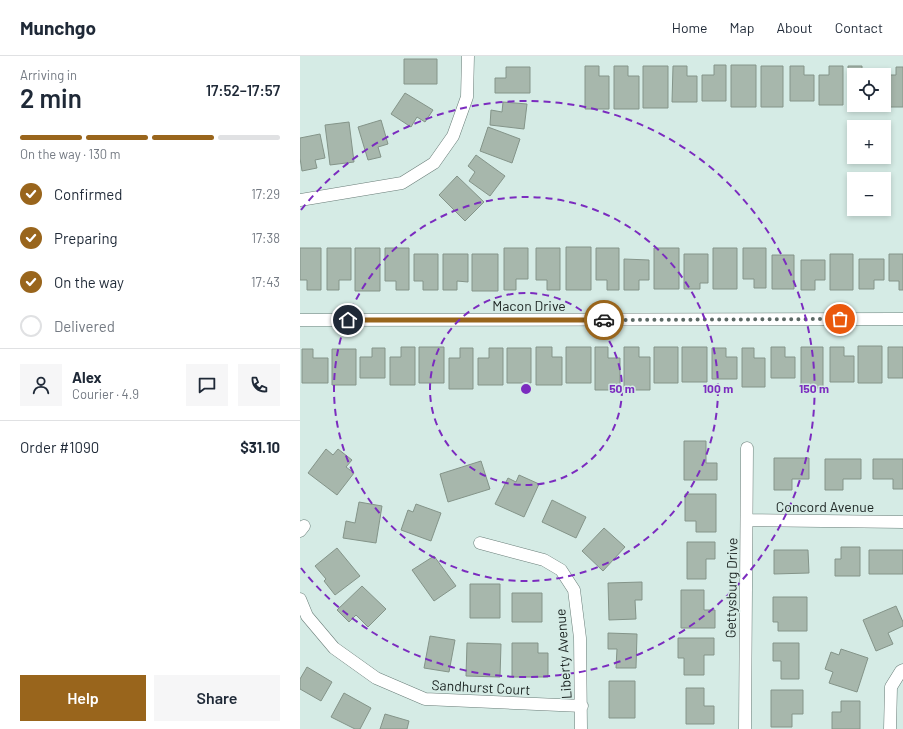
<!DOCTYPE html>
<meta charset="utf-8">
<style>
:root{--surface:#fff;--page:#f6f6f7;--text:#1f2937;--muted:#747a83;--line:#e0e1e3;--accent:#99651c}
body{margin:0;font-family:Barlow,sans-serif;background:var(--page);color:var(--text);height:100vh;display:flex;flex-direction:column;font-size:15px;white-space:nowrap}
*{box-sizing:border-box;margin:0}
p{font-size:13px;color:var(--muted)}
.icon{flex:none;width:22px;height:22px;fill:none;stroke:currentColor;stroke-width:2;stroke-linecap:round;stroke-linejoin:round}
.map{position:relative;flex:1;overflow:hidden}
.panel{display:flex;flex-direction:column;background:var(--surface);width:300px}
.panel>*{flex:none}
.controls{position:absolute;left:547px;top:12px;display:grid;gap:8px}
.controls a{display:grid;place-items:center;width:44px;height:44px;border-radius:0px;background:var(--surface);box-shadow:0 2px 6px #0003;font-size:20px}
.pin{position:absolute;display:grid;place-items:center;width:34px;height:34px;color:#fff;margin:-17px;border:2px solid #fff;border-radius:50%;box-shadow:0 1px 4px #0007}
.courier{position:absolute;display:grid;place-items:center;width:40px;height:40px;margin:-20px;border:3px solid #99651c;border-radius:50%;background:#fff;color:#222;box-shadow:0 1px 5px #0007}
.head em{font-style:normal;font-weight:600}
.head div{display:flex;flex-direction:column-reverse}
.head{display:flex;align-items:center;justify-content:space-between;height:68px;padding:0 20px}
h1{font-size:26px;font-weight:600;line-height:30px}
.bar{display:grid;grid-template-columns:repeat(4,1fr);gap:6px 4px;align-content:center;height:48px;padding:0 20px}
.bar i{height:5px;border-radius:3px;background:var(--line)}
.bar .on{background:var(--accent)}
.bar p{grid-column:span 4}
.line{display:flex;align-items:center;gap:10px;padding:0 20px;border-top:1px solid var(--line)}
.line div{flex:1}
.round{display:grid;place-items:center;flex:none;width:42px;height:42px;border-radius:0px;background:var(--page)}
ol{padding:0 20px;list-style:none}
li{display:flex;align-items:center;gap:12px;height:44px}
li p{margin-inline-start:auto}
li .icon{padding:4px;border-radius:50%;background:var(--accent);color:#fff;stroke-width:4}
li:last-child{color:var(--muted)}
li i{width:22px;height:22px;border:2px solid var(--line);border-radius:50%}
.primary-button{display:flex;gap:8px;margin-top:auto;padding:8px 20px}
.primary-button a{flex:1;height:46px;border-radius:0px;background:var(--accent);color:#fff;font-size:16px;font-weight:600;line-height:46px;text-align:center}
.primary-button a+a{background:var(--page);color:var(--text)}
header{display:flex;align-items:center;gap:24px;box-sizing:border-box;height:56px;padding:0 20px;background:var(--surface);border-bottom:1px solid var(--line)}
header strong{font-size:19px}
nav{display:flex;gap:22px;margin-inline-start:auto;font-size:14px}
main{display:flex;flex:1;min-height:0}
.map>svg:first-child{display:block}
</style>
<header>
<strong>Munchgo</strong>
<nav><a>Home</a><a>Map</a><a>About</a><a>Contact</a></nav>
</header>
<main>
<section class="panel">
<div class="head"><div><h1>2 min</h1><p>Arriving in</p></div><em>17:52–17:57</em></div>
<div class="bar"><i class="on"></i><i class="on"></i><i class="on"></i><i></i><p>On the way · 130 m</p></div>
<ol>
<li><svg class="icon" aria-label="check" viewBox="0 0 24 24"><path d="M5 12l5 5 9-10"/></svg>Confirmed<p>17:29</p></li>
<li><svg class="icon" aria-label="check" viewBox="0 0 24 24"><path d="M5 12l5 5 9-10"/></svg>Preparing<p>17:38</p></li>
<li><svg class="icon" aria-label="check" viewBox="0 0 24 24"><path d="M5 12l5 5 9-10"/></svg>On the way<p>17:43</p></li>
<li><i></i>Delivered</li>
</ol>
<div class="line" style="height:72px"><a class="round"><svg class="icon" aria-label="person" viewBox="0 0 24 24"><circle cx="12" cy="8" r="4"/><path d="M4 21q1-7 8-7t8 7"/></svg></a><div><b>Alex</b><p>Courier · 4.9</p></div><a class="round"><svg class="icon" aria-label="chat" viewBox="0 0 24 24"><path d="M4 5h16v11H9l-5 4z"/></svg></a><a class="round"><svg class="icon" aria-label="phone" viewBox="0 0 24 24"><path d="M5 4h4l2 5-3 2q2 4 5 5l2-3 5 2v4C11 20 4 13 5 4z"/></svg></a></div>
<div class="line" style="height:52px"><div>Order #1090</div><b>$31.10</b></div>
<div class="primary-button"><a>Help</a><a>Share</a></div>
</section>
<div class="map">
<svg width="603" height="673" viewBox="0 0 603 673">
<rect width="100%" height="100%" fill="#d5ebe5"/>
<path fill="#a7b7ac" stroke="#849489" d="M104,3H137V28H104Z
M414,9H426V45H402V19H414Z
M431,9H456V51H431Z
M285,10H299V20H309V53H285Z
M314,10H328V20H339V53H314Z
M343,10H368V52H343Z
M373,10H387V20H397V46H372Z
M461,10H483V51H461Z
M490,10H504V19H514V45H490Z
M529,10H543V49H519V19H529Z
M548,10H562V19H554V49H573V53H548Z
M206,11H230V37H195V22H206Z
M596,11H603V51H587V19H596Z
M105,37L133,54L125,66L117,61L111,71L91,58Z
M203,46L227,48L224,73L190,69L191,54L202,56Z
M81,64L88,88L78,91L81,101L68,104L58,71Z
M49,66L54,106L30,109L25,69Z
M188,71L220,83L212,107L180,95Z
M20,78L25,102L15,104L17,112L2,115L0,102V82Z
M176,99L205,120L190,140L169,125L175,116L168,110Z
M157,120L184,146L165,165L139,139Z
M266,191H291V234H266Z
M0,192H21V234H7V224H0Z
M27,192H51V224H39V234H27Z
M55,192H80V235H55Z
M85,192H109V234H96V225H85Z
M204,192H228V223H216V234H204Z
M236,192H260V234H247V224H236Z
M296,192H319V234H307V224H296Z
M354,192H379V233H354Z
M413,192H437V233H413Z
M443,192H466V232H454V223H443Z
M114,198H138V234H123V225H114Z
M143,198H168V226L157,225V234H143Z
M172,198H198V235H172Z
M384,198H408V227H400V233H384Z
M530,198H553V234H530Z
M589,198H603V234H599V225H589Z
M472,199H494V233H472Z
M324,203L349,204V224H339V234H324Z
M559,203H584V224H574V233H559Z
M501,204H525V224H515V234H501Z
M558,290H582V327H558Z
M101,291H115V329H90V301H101Z
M119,291H144V327H119Z
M236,291H252V301H262V329H236Z
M266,291H291V327H266Z
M295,291H308V302H320V334H295Z
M324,291H339V301H350V334H324Z
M354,291H378V327H354Z
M382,291H407V326H382Z
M471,291H485V301H495V322H471Z
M501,291H523V332H501Z
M530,291H544V300H554V326H530Z
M588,291H603V322H588Z
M72,292H85V322H60V301H72Z
M160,292H173V333H149V302H160Z
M189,292H203V329H178V302H189Z
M207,292H231V327H207Z
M412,292H426V301H437V323H412Z
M442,292H454V302H465V331H442Z
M2,293H13V302H28V327H2Z
M32,293H56V329H32Z
M384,385H406V407H417V424H384Z
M26,393L33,399L38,393L52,404L46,411L54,417L37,439L8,417Z
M474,402H509V423H492V434H474Z
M525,403H561V423H543V434H525Z
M573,403H603V433H593V423H573Z
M181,405L190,433L148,446L140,418Z
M219,419L239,428L224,461L195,448L208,422L216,426Z
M385,438H416V476H396V465H385Z
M252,444L286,461L276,482L242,466Z
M59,446L82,450L76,487L43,482L46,465L55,467Z
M116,448L141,457L131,485L101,474L108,454L113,456Z
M304,472L325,491L303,515L282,495Z
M387,486H415V503H406V523H387Z
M541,491H560V520H535V503H541Z
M37,492L60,520L35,539L24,525L26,523L15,510Z
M474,494H508L509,517L474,518Z
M569,494H603V518H569Z
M134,500L156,530L134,545L112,514Z
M342,526V544H335L336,563L309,564L308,527Z
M170,528H200V562H170Z
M62,530L86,553L68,571L56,559L49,566L37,554Z
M381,534H404V554H415V572H381Z
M212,537H242V566H212Z
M473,541H507V575H478V566H473Z
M596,550L603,566V570L588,577L593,588L576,595L563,564Z
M308,577L337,578L336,612H316L317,593H308Z
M130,580L155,584L149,616L124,612Z
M378,582H414V599H404V619H384V602H378Z
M167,587L201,588L200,621L166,620Z
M212,587H238V597H248V621H212Z
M473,587H499V623H481V605H473Z
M541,593L568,602L557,636L529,627L533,616L525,613L531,596L539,599Z
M7,611L32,626L21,645L0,633V623Z
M309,625H335V662H309Z
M386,632H404V650H414V668H386Z
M471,634H503V658H492V671H471Z
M44,637L71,652L60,673H55L31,661Z
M541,645H560V673H532V656H541Z
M85,658L109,665L107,673H80Z"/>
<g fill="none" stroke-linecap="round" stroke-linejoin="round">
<g stroke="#697d78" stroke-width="13">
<path id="minor" d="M0,144L102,127L134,107L153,80L167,41L168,0
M0,264L603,263
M447,464L603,466
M0,475L4,470
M180,487L244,504L261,514L274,534L280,582L281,673
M0,543L7,560L34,592L76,622L125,643L282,650
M445,673L447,392
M590,673L591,631L601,615L603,614"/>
</g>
<use href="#minor" stroke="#fff" stroke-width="12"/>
</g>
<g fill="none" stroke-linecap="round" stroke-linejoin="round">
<path stroke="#5d6a66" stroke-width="4" stroke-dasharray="0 7.2" d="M304,264L540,263"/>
<path stroke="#99651c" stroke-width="5" d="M48,264H304"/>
</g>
<g fill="none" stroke="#7b2cbf" stroke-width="2" stroke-dasharray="7 5">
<circle cx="226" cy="333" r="96"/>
<circle cx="226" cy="333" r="192"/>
<path d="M1 154A288 288 0 1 1 1 512"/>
</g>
<g text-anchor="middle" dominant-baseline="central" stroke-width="3" stroke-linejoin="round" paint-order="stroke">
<g font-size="14" fill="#1c2422" stroke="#d5ebe5">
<text x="229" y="249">Macon Drive</text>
<text x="525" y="450">Concord Avenue</text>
<text transform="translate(431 532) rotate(-89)">Gettysburg Drive</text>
<text transform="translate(263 598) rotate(-94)">Liberty Avenue</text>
<text transform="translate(181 631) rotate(3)">Sandhurst Court</text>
</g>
</g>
<circle cx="226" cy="333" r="6" fill="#7b2cbf" stroke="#d5ebe5" stroke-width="2"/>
<g font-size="12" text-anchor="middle" font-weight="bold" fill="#7b2cbf" stroke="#d5ebe5" stroke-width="3" stroke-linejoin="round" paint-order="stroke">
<text x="322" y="337">50 m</text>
<text x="418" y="337">100 m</text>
<text x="514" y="337">150 m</text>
</g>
</svg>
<div class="controls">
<a><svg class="icon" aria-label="locate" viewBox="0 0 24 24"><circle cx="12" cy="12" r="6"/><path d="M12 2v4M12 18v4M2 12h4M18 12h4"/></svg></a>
<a>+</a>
<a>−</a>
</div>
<div class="pin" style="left:540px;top:263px;background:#ea580c"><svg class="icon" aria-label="bag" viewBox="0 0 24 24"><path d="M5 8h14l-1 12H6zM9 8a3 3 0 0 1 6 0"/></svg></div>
<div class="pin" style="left:48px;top:264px;background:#1f2937"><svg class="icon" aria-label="home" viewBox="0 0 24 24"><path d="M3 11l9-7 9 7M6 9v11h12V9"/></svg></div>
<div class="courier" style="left:304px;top:264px"><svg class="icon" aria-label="car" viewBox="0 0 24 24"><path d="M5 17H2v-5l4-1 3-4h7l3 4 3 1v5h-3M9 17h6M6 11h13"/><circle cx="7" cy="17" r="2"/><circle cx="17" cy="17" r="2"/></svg></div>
</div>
</main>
